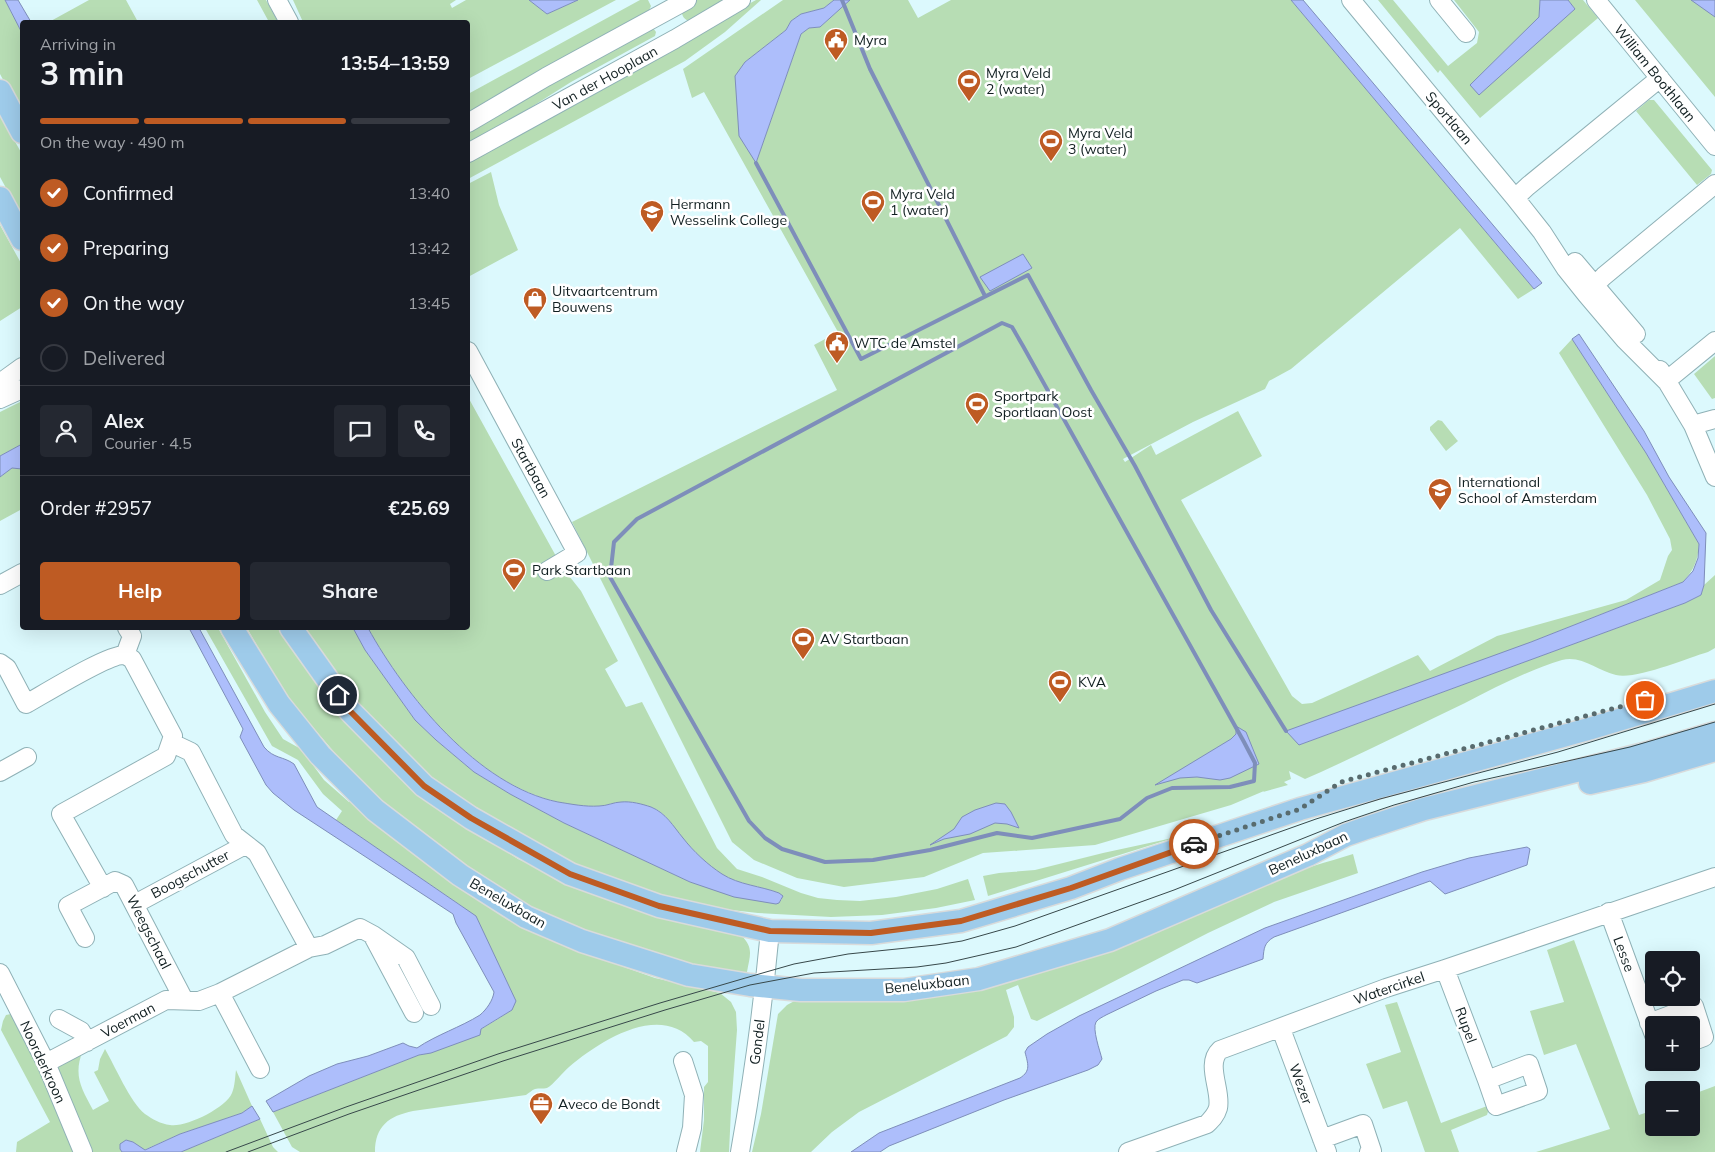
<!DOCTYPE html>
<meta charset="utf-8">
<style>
:root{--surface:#171b24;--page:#242831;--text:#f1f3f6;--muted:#9ea1a6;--line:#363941;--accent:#be5b23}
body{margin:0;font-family:Mulish,sans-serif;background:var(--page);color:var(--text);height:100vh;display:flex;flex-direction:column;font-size:19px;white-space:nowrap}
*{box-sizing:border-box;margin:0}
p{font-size:16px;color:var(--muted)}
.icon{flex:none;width:28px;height:28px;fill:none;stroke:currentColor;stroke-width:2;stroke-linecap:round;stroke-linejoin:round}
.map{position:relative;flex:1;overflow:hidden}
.sheet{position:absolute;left:20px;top:20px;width:450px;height:610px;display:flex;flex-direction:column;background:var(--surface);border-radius:5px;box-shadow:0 5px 20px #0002}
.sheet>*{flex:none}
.fabs{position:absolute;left:1645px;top:951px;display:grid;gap:10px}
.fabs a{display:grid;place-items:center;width:55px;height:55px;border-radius:5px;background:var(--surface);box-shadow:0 5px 20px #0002;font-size:25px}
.pin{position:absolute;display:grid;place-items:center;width:42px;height:42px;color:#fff;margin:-21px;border:2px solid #fff;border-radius:50%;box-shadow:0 1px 5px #0007}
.courier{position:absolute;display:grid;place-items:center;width:50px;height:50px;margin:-25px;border:4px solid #be5b23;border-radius:50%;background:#fff;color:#222;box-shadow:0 1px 6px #0007}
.overview em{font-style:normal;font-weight:700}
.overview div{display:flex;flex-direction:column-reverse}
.overview{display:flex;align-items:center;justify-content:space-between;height:85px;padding:0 20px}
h1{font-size:32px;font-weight:700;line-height:38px}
.bar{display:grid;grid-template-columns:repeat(4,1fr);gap:8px 5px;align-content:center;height:60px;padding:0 20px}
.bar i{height:6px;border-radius:4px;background:var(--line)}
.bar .on{background:var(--accent)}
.bar p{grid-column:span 4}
.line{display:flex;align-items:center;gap:12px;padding:0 20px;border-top:1px solid var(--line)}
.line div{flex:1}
.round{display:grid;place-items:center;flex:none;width:52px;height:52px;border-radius:5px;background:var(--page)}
ol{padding:0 20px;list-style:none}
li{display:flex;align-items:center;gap:15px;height:55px}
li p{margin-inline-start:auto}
li .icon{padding:5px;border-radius:50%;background:var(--accent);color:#fff;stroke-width:4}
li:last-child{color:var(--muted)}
li i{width:28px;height:28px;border:2px solid var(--line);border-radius:50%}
.primary-button{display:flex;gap:10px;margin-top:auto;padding:10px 20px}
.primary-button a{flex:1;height:58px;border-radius:5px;background:var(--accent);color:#fff;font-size:20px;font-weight:700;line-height:58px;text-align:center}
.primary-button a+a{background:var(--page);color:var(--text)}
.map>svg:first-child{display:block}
</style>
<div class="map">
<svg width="1715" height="1152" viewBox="0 0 1715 1152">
<rect width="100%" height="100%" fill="#dcf9fd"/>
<path fill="#b7ddb4" d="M0,0H5L22,33V115L0,74Z
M89,0H126L138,22H49Z
M257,0H266L278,22H269Z
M293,0H456L450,4L452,8L466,0H529L547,14L578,0H616L468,79V22H303Z
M640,0H648L651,6L648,13L468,113V94Z
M697,0H728L691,22C684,20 682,16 681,9Z
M756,0H761L725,32L685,61L468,179V158Z
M783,0H834L824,8L801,14L791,21L786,30L745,62L756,163L801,34L809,28L820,27L850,0H908L918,18L951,0H1291L1534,289L1518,299L1460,228L1291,369L1269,381L1265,389L1193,422L1123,459L1125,462L1151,445L1156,455L1238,411L1262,456L1181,500L1292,696L1302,704L1312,703L1418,655L1430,671L1497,636L1626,600L1660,580L1668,556L1672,550L1670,539L1647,495L1559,353L1572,339L1646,453L1699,544C1698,560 1694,570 1683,582L1531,642L1299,745L1685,603L1701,595L1704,585L1715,575V648L1708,652C1687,658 1636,680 1616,675C1598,671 1582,655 1562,660C1529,670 1496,687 1465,703C1417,726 1369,750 1321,772L1305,779L1289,771L1291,779L1284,782L1288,785L1263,792L1264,791L1231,805L1095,845L983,853L924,877L844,887L797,878L754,860L732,842L572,522L837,390L814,345L838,332L704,92L692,98L683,69Z
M1378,0H1393L1448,66L1477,43L1479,32L1454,0H1540L1539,17L1471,85L1575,9L1568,0H1583L1598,18L1480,118L1440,70L1438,73Z
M1635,0H1715V97Z
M650,28H653L656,32L655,36L571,82L498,128L468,144V132L491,115Z
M1649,100H1654L1712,170L1711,174L1697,185L1636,111Z
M0,115L22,154V217L0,177Z
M491,172L499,205L518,250L468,277V184Z
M0,225L22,265V307L0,321Z
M1715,356V398L1712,399L1694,374Z
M468,397L562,567L581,591L618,661L605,669L626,707L642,702L717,848L737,869L762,877L801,893L818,898L837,900L860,901L896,897L937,889L968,879L975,900L936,908L882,915L831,917L758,913L705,907L631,886L580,866L529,841L455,796L423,770L381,728L348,691L304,628H353L365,650L415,720L436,740L474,772L510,794L564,823L690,882L776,904L779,903L782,899L779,893C761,886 739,885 722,874C708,866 696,853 685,841C674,829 668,813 651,807C643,805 630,802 621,802C614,802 606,806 599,806C583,807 566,804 550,800C474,780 404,694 368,628H468Z
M22,401V444L0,456V412Z
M1438,420L1442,421L1457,440L1458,441L1446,451L1430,430V427Z
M12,468L22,469V509L0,521V477Z
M205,628H218L265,712L283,739L301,749L324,780L349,802L354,797L540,929L624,967L655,978L720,993L731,1002L736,1012L737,1030L731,1110L729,1152H700L704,1120V1087L708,1082V1046L701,1041L694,1042C660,1002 600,1041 569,1067C563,1072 553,1085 547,1088C543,1089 539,1088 535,1089C532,1090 529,1093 526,1095L413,1111C389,1116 375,1126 375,1152H300L292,1147L273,1112L419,1055C448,1051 487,1026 512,1010L463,907L336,820L342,811L323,794L298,760L272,746Z
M247,628H281L471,828L518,859L574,885L741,935C754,948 750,955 747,972L741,976L633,952L531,907L416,835L347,767L304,717L284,693Z
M1177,837L988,896L983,876L999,873L1035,870L1103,853Z
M1353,854L1358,873L1274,902L1208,933L1037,1021L1031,1019L1018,985L1006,990L1014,1017V1027L1007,1036L859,1112L832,1132L811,1152H752L761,1114L778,1014L787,1005L800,998L1035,973C1119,951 1195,909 1276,879C1301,869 1327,862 1353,854Z
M1574,940L1639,1115L1654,1110V1128H1691V1095L1715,1086V1152H1536L1610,1129L1576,1044L1544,1055L1530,1011L1564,1002L1547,950Z
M1397,1002L1441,1123L1490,1105L1487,1115L1451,1130L1459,1152H1425L1407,1101L1383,1109L1366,1064L1401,1052L1385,1005Z
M16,1013L41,1069L73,1152H16L17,1142L50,1122L1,1030L3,1021L6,1015Z
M105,1049C115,1066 130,1102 145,1114C152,1119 161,1124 170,1125C185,1128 226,1108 232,1093C235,1086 235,1077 236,1070L252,1106L242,1113L180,1134L144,1150L133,1142L126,1140L120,1149L122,1152H91L53,1065L83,1050C73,1075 81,1088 93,1110L109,1101L94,1072L98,1070L100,1059Z
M260,1119L273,1147L278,1152H181Z"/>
<path fill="#adbefb" stroke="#7e8eba" d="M5,0H18L31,22H22V33Z
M529,0H578L547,14Z
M834,0H850L820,27L809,28L801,34L756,163L739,136L735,76L745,62L786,30L791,21L801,14L824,8Z
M1291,0H1303L1542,283L1534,289Z
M1540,0H1568L1575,9L1479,95L1470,85L1539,17Z
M1691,0H1715V17Z
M1023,254L1032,268L990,291L980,277Z
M1579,334L1644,431L1669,477L1706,533L1704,585L1701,595L1685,603L1299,745L1286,731L1531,642L1683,582L1693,571L1698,558L1699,544L1646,453L1572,339Z
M22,444V469L12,468L0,477V456Z
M189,628H199L264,747C274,759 283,756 294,764L317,807L476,916L516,1001L512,1010L481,1029L480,1035L431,1053L419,1055L273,1112L266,1101L309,1076L337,1064L368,1056L403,1043L409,1046L417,1048C436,1035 461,1027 480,1015C487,1009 493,1000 494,992L456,923L453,914L294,810L273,793L266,785L240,737L243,729Z
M353,628H368C405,695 478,786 558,802C571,804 585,807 599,806C607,806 614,802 621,802C631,801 642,804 651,807C666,813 673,826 683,838C693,851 708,865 722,874C739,885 761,886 779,893L783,896L779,903L776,904L734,897L690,882L564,823L510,794L474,772L436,740L415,720L365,650Z
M1236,726L1246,732L1259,764L1230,778L1220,780L1197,777L1180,778L1155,785L1231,739L1236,734Z
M996,803L1005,804L1011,812L1019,828L1007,824L995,823L970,834L944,839L930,845L954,829L962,817L975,810Z
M1527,847L1530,849L1527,865L1445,894L1430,881L1274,937C1264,943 1264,948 1263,959L1197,983L1189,980H1183L1156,991L1106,1015C1103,1017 1099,1018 1096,1022C1092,1029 1100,1051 1102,1059L1098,1065L1088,1070L1004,1100L889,1146L880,1152H851L879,1133L1020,1078C1031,1071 1028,1064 1025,1052L1028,1047L1047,1034L1079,1016L1265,928L1422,872L1469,858Z
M252,1106L260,1119L181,1152H122L120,1149V1144L126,1140L133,1142L145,1150L180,1134L242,1113Z"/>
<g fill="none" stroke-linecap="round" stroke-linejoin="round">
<path stroke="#7e8eba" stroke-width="4" d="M842,0L870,69L985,296
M756,163L861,359L1028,275L1091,390L1135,466L1211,610L1286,731
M1002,323L1012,327L1023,346L1244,742L1255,763L1254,781L1230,787L1172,788L1147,798L1120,819L1032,838L997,833L930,850L873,860L825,862L782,849L765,838L749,821L610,577L614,542L637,519Z"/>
<g stroke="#8fb1b6" stroke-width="20">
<path id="minor" d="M277,0L289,22
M1351,0L1515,198L1542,232L1566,269L1586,294L1625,340L1666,381
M1439,0L1466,33
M1596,0L1715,146
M468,123L546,77L687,0
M468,153L675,39L741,0
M1515,198L1528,186L1660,78
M1575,262L1636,334
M1588,292L1604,276L1715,184
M468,351L577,553L547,571
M1660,370L1693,425L1715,477
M1666,381L1715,341
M0,383L22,367
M0,399L22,389
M1693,425L1715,419
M0,585L22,573
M0,663L7,668L26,704C44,694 110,653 125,655
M172,743L191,752L234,835L257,853L309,948
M0,772L27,757
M103,888L61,814L166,756L173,736L132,659L125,655L132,636L127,628
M135,904L245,845
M1609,912L1654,1035
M85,938L68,906L115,881L124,885L184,1000
M374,938L414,1013
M1445,969L1487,1080L1529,1064L1538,1091L1496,1106L1487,1080
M0,973L46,1063L83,1152
M220,993L260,1069
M59,1019L81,1031L87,1042
M1649,1023L1694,1006L1704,1037L1691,1042
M1281,1029L1327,1152
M683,1061L694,1095L692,1128L686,1152
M46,1063L166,1000L199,1001L220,993L309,948L325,945L360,928L373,935L406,958L431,1006
M1322,1139L1363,1124L1372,1151L1369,1152
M740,1152C753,1079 763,1005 770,931
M1128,1152L1207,1124C1212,1119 1216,1115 1218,1108C1222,1091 1205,1064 1220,1050L1386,988L1445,969L1715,877"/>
</g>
<g stroke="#d9dbdb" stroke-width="25">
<path id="major" d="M0,91L22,132
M0,198L22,239
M232,628L279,704L320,755L375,810L460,875L526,917L582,941L689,975L750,985L801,990H904L979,979L1110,940L1308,855L1346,835L1366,828L1424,809L1648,753L1715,733
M291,628L350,711L424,786L471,818L570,874L659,906L770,931L871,933L961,921L1071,888L1120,869L1300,809L1592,728L1715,691
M1590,783L1644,771L1715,750"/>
</g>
<use href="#minor" stroke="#fff" stroke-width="18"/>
<use href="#major" stroke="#9ecbea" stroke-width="22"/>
<path stroke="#37484a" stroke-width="1" d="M226,1152L346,1107L498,1054L660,1003L766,972L794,964L848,954L936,945L962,941L1015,926L1316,819L1380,799L1558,752L1715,704
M248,1152L349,1114L503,1061L665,1010L750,985L814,973L917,967L946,963L1016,947L1174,890L1344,822L1394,805L1474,782L1630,747L1715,722"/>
</g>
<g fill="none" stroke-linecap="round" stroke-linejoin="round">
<path stroke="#586b6e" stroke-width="5" stroke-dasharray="0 9" d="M1194,844L1300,809L1341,782L1645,700"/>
<path stroke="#be5b23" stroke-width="6" d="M338,695L350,711L424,786L471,818L570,874L659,906L770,931L871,933L961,921L1071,888L1194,844"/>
</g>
<defs>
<g id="civic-pin" transform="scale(1.25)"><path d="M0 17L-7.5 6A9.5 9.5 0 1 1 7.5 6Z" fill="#be5b23" stroke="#fff"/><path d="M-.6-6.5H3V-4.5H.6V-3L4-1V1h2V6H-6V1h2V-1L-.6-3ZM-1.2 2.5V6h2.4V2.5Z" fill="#fff"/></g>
<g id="stadium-pin" transform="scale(1.25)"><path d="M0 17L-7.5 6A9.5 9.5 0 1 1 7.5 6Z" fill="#be5b23" stroke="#fff"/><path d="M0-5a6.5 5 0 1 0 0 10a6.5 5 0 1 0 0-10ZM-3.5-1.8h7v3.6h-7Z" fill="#fff"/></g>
<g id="school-pin" transform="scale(1.25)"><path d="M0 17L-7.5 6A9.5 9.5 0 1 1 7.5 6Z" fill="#be5b23" stroke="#fff"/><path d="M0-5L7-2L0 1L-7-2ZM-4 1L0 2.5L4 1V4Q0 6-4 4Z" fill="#fff"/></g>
<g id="shop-pin" transform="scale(1.25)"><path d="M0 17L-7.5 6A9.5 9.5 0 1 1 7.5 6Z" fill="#be5b23" stroke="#fff"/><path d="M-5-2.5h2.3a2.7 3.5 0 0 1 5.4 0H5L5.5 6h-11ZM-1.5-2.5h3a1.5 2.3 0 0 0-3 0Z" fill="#fff"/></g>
<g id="office-pin" transform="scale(1.25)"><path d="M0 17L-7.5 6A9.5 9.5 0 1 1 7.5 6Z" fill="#be5b23" stroke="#fff"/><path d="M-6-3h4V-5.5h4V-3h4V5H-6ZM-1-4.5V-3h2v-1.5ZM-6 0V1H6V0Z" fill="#fff"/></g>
</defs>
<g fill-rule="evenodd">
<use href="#civic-pin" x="836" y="40"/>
<use href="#stadium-pin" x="969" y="81"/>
<use href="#stadium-pin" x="1051" y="141"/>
<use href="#stadium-pin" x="873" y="202"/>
<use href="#school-pin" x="652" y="212"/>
<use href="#shop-pin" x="535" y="299"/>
<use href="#civic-pin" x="837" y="343"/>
<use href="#stadium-pin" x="977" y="404"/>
<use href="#school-pin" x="1440" y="490"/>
<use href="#stadium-pin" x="514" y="570"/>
<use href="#stadium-pin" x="803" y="639"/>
<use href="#stadium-pin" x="1060" y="682"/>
<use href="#office-pin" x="541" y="1104"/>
</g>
<g text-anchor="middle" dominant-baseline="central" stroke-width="5" stroke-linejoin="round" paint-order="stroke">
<g font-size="14" fill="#111f21" stroke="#fff" text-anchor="start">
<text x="854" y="40">Myra</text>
<text x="986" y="73">Myra Veld<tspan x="986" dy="16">2 (water)</tspan></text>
<text x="1068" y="133">Myra Veld<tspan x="1068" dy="16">3 (water)</tspan></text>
<text x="890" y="194">Myra Veld<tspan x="890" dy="16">1 (water)</tspan></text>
<text x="670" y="204">Hermann<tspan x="670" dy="16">Wesselink College</tspan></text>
<text x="552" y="291">Uitvaartcentrum<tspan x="552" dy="16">Bouwens</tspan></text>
<text x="854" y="343">WTC de Amstel</text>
<text x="994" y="396">Sportpark<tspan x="994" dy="16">Sportlaan Oost</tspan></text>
<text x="1458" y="482">International<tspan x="1458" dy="16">School of Amsterdam</tspan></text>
<text x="532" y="570">Park Startbaan</text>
<text x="820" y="639">AV Startbaan</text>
<text x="1078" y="682">KVA</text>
<text x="558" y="1104">Aveco de Bondt</text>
</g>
<g font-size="14" fill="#111f21" stroke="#fff">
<text transform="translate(1655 73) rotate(51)">William Boothlaan</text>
<text transform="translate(605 78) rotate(-29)">Van der Hooplaan</text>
<text transform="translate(1449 118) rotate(50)">Sportlaan</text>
<text transform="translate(531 468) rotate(61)">Startbaan</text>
<text transform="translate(1308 853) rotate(-25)">Beneluxbaan</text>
<text transform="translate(190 874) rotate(-28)">Boogschutter</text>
<text transform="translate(508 903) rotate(30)">Beneluxbaan</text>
<text transform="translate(149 932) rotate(63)">Weegschaal</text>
<text transform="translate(1624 954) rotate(70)">Lesse</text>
<text transform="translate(927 984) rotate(-6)">Beneluxbaan</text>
<text transform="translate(1389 988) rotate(-19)">Watercirkel</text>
<text transform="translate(128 1020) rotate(-28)">Voerman</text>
<text transform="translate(1466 1025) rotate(70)">Rupel</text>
<text transform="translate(757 1042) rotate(-83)">Gondel</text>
<text transform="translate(43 1062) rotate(65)">Noorderkroon</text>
<text transform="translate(1301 1084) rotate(70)">Wezer</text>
</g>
</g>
</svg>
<div class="fabs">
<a><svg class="icon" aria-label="locate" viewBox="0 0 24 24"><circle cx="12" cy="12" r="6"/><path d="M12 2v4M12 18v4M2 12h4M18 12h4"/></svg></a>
<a>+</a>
<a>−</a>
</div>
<div class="pin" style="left:1645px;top:700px;background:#ea580c"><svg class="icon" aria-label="bag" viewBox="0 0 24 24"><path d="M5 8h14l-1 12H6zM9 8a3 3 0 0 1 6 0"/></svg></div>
<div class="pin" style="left:338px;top:695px;background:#1f2937"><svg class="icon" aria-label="home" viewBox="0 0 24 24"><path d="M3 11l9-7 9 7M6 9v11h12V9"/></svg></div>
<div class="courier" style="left:1194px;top:844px"><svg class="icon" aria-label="car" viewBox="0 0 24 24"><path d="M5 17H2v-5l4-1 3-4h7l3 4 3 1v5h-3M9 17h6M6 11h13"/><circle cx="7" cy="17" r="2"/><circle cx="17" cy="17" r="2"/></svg></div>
<section class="sheet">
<div class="overview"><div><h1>3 min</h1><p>Arriving in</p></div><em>13:54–13:59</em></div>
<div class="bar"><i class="on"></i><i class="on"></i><i class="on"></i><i></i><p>On the way · 490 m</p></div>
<ol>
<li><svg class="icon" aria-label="check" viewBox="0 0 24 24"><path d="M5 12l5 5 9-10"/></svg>Confirmed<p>13:40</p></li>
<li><svg class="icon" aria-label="check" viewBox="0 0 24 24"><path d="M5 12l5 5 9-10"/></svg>Preparing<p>13:42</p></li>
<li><svg class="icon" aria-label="check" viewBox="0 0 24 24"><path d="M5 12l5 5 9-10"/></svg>On the way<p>13:45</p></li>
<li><i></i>Delivered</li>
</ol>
<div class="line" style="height:90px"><a class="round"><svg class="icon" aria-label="person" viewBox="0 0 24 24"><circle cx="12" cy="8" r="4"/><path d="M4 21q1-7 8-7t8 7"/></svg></a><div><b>Alex</b><p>Courier · 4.5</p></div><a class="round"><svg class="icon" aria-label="chat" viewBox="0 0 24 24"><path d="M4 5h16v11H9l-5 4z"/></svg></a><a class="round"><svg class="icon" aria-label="phone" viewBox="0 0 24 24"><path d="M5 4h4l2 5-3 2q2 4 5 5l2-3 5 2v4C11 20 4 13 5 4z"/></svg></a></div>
<div class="line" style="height:65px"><div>Order #2957</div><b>€25.69</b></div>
<div class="primary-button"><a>Help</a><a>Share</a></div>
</section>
</div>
